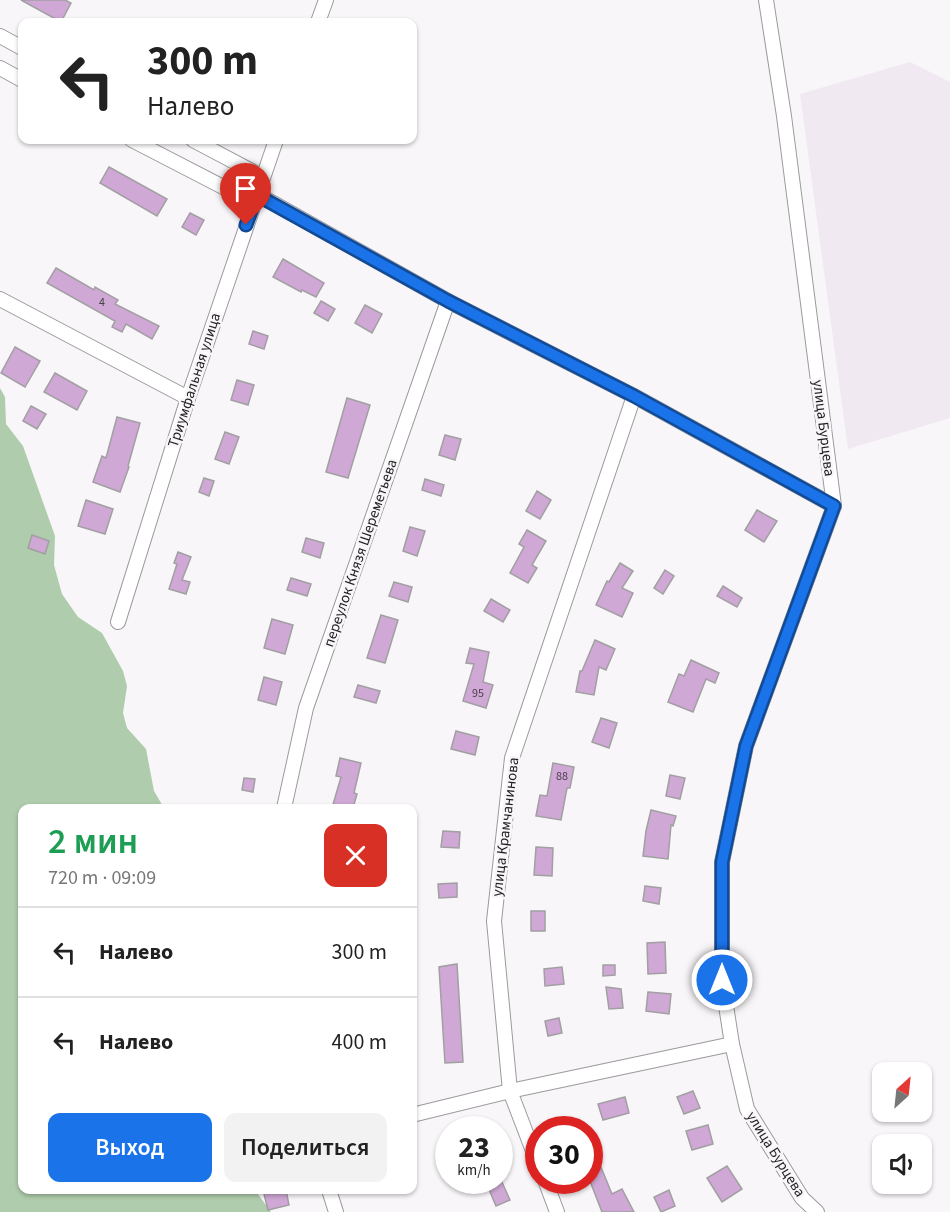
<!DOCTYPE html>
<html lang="ru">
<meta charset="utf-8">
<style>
:root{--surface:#fff;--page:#f2f2f2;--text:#222;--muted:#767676;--line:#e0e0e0;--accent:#1a73e8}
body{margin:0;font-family:"Source Sans 3",sans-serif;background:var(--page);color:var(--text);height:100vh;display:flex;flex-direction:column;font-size:22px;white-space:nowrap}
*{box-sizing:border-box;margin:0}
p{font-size:20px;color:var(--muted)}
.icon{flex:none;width:33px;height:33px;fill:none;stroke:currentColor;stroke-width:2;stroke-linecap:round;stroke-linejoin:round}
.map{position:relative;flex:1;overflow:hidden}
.side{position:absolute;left:18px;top:804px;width:399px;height:390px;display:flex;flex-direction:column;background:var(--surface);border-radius:12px;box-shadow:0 2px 4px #0004}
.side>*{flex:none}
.hud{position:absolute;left:18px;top:18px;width:399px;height:126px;border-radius:12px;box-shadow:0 2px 4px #0004;background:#fff;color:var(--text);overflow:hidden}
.needle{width:39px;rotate:27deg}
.tools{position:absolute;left:872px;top:1062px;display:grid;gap:12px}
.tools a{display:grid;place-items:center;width:60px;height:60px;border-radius:12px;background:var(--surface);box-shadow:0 2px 4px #0004;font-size:30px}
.speed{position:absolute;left:435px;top:1116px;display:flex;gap:12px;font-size:30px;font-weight:700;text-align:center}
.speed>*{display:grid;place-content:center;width:78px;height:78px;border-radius:50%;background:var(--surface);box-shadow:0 2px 4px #0004;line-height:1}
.speed small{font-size:15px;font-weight:400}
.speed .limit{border:9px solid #d22;background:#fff;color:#111}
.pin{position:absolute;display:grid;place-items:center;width:51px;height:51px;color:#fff;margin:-62px -26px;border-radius:50% 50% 50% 0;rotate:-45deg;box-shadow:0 0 6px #0007}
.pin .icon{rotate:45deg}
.me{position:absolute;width:66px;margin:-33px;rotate:0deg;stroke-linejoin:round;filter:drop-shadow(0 0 4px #0008)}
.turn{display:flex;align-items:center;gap:21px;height:126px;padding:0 30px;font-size:27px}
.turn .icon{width:78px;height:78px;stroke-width:2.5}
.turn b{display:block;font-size:42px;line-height:51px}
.round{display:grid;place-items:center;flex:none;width:63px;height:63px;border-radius:12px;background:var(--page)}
.summary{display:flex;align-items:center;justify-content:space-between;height:102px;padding:0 30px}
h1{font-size:36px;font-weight:600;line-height:45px;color:#1e9e55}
.primary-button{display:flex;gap:12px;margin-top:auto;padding:12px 30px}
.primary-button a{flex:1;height:69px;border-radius:12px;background:var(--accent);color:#fff;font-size:24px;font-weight:600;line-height:69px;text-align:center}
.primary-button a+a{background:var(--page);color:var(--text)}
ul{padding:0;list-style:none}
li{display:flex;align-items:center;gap:18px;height:90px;padding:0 30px;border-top:2px solid var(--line)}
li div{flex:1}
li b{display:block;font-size:22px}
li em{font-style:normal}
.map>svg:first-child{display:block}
.built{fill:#f0e9f2}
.green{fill:#afccac}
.building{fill:#cfa8d5;stroke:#a19fa2;stroke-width:1.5}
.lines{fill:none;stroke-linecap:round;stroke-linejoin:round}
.minor-casing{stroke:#9c9a9c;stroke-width:16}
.minor{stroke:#fff;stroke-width:14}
.route-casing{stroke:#114b97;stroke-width:15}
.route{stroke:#1a73e8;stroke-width:10}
.labels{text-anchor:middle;stroke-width:5;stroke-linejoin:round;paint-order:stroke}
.number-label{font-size:12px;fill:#4b404c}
.street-label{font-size:15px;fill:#1f1e1f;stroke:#f8f6f8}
</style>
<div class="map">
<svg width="950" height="1212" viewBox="0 0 950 1212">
<rect width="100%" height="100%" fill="#f8f6f8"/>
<polygon class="built" points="910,62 950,82 950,418 848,449 800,94"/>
<polygon class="green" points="0,388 5,397 6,424 23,446 55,536 54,565 62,594 78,617 102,633 123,671 127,686 123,713 127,728 146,749 154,791 164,808 22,808 22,1190 255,1190 271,1212 0,1212"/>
<g class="building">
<polygon points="21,0 65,0 71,3 61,22"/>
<polygon points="109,167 167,199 157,216 100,183"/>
<polygon points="190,213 204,220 196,235 182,227"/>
<polygon points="283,259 324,283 316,297 302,290 301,292 273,277"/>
<polygon points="56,268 94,290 95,287 118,300 115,304 159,326 152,339 126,324 122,332 112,327 115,321 47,283"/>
<polygon points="321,301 335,309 328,321 314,313"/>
<polygon points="365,305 382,314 372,333 355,323"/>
<polygon points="253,331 268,336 264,349 249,344"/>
<polygon points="15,347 40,361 25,387 1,373"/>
<polygon points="55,373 87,391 77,410 44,392"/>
<polygon points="237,380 254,385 248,405 231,400"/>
<polygon points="347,398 370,405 348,478 326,472"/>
<polygon points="31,406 46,414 37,429 23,421"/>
<polygon points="117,417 140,423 128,466 129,467 120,492 93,482 102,456 106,458"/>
<polygon points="225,432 239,437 229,464 215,459"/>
<polygon points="445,435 461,439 455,460 439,455"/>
<polygon points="204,478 214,481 209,496 199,492"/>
<polygon points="425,479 444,485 441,496 422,490"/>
<polygon points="537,491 551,500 540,519 526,511"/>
<polygon points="86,500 113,509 105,534 78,526"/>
<polygon points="757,510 777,521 764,542 745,530"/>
<polygon points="410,527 425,531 417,556 403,551"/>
<polygon points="527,530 546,541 532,565 537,568 528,583 510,573 524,547 519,544"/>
<polygon points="32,535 49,541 45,554 28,548"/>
<polygon points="306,538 324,543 320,558 302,552"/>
<polygon points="178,552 191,557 182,580 190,582 186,594 169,589 177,564 174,563"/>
<polygon points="620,563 633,571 622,588 633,593 622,617 596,605 607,581 609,582"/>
<polygon points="665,570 674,576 663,594 654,588"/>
<polygon points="291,578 311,584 307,596 287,590"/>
<polygon points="394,582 412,587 408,602 389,596"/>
<polygon points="723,586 742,598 737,607 717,596"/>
<polygon points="491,599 510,610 503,622 484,611"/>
<polygon points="381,615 398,620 385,663 367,658"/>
<polygon points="272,619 293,625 285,654 264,648"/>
<polygon points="595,640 615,649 606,670 599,667 594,695 576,692 580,671 582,671"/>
<polygon points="470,648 489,652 483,682 493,685 486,708 463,701 474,664 466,663"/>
<polygon points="691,660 719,673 715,683 706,679 693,712 668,702 679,674 684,676"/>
<polygon points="264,677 282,682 276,705 258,700"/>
<polygon points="358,685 380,691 376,703 354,697"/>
<polygon points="601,718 617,723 609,748 592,742"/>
<polygon points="456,731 479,737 475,755 451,749"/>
<polygon points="340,758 361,763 354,793 357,794 353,808 332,808 341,777 336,776"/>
<polygon points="553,763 574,767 570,788 567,788 561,820 536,816 540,795 547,796"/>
<polygon points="670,775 685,778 680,799 666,796"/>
<polygon points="244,778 255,779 253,792 242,790"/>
<polygon points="651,810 676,816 673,826 671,825 668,859 643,856 646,831"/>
<polygon points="443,831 460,832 459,848 441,847"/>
<polygon points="536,847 553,848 552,876 534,875"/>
<polygon points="457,883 457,897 439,898 438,884"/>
<polygon points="645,886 661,888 659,904 643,901"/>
<rect x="531" y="911" width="14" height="20"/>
<polygon points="665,942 666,973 648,974 647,943"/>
<polygon points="457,964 463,1062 445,1063 439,967"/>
<polygon points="603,965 615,965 615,975 603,976"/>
<polygon points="562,967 564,984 545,986 544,969"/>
<polygon points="606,987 621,989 623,1008 609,1009"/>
<polygon points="648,992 671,994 669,1014 646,1011"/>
<polygon points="559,1018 562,1033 548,1036 545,1021"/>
<polygon points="693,1091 700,1108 684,1114 677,1097"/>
<polygon points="625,1097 629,1113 603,1120 598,1104"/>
<polygon points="708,1125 713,1144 692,1150 686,1131"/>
<polygon points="598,1160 612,1194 622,1189 634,1212 602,1212 590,1181 590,1163"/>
<polygon points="727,1166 742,1189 722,1202 707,1178"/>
<polygon points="485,1180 501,1180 510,1200 496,1206"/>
<polygon points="263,1190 286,1190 289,1205 268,1210"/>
<polygon points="669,1190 675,1206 661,1212 654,1197"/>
</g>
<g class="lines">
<defs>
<g id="minor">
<polyline points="766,0 784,116 834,506 746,746 722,862 722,980 732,1044 747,1109 802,1198 817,1212"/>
<polyline points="318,22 326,0"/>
<polyline points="0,36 22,48"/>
<polyline points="0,68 22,80"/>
<polyline points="132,140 254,203"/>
<polyline points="193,140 263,177"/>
<polyline points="257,194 448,301 634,396 834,506"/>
<polyline points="0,299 188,398"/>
<polyline points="118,622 188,398 276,140"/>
<polyline points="284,808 306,708 448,301"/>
<polyline points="412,1115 510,1091 732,1044"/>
<polyline points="538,1164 510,1091 494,921 512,758 634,396"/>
<polyline points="545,1180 557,1212"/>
<polyline points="329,1190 336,1212"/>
</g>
</defs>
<use href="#minor" class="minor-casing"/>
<use href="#minor" class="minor"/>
</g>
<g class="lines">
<defs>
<polyline id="route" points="246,225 257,195 448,301 634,396 834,506 746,746 722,862 722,980"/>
</defs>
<use href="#route" class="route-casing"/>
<use href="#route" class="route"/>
</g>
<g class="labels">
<g class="number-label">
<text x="102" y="306">4</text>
<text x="478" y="697">95</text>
<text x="562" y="780">88</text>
</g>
<g class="street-label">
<text transform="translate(194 380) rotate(-72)" y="5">Триумфальная улица</text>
<text transform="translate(824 428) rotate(83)" y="5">улица Бурцева</text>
<text transform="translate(360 553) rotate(-71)" y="5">переулок Князя Шереметьева</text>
<text transform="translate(505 827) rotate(-83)" y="5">улица Крамчанинова</text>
<text transform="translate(776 1154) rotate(58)" y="5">улица Бурцева</text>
</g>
</g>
</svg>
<div class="tools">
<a><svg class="needle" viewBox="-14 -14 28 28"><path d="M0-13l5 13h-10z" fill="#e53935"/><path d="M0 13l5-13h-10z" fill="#767676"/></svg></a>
<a><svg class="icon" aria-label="sound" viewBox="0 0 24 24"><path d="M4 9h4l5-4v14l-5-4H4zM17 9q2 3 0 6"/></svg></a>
</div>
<div class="speed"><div>23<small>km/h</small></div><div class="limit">30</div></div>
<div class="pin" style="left:246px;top:225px;background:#d93025"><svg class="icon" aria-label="arrive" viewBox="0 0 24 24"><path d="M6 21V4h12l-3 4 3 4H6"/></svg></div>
<svg class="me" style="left:722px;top:980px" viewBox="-20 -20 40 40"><circle r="17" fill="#1a73e8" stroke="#fff" stroke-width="3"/><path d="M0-11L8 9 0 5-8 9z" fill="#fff"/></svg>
<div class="hud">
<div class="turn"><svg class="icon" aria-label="left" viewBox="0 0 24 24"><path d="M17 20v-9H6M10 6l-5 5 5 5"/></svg><div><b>300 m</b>Налево</div></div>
</div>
<section class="side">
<div class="summary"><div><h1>2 мин</h1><p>720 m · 09:09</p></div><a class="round" style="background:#d93025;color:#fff"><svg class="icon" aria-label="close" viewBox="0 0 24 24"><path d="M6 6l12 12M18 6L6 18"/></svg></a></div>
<ul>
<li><svg class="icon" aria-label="left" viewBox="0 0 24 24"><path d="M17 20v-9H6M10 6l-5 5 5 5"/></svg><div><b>Налево</b></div><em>300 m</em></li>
<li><svg class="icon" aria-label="left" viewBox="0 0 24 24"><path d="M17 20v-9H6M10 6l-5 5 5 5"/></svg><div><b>Налево</b></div><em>400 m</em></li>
</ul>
<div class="primary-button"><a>Выход</a><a>Поделиться</a></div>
</section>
</div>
